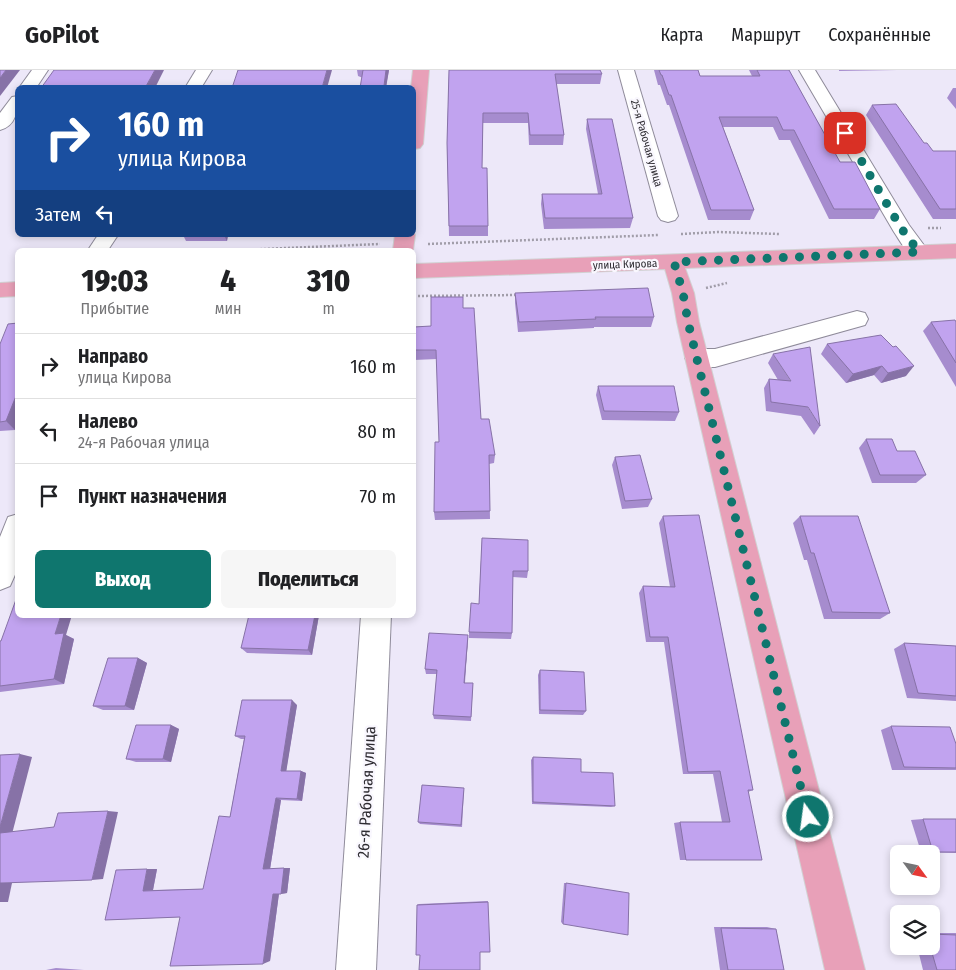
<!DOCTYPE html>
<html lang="ru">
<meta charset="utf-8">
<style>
:root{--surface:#fff;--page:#f6f6f6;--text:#202124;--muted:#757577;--line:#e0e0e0;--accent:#0f766e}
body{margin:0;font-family:"Fira Sans Condensed",sans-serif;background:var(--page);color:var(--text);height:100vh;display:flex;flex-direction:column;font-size:19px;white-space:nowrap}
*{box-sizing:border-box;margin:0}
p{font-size:16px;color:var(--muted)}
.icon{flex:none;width:28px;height:28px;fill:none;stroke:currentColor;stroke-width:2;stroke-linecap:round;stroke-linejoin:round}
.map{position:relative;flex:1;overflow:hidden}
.details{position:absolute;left:15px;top:178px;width:401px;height:370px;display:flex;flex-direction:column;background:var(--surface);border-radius:8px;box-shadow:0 2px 8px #0003}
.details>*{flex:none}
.top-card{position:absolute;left:15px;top:15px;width:401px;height:152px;border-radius:8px;box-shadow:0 2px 8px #0003;background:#1a4fa0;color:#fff;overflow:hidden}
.needle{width:32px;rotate:123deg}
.fabs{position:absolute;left:890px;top:775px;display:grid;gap:10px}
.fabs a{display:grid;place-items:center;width:50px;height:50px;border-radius:8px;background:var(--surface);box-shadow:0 2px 8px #0003;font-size:25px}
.pin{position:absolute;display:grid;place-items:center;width:42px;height:42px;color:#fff;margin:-21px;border-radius:10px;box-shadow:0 2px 8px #0006}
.me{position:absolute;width:55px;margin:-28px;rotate:346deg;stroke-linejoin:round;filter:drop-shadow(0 0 4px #0008)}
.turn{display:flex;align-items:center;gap:18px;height:105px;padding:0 20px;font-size:22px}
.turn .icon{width:65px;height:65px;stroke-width:2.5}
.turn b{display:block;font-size:35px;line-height:42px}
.then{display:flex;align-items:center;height:48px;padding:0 20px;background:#0003;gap:10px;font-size:19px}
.eta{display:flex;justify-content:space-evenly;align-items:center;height:85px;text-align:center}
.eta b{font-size:30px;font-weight:800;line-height:35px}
.action{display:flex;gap:10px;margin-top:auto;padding:10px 20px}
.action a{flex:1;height:58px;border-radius:8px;background:var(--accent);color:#fff;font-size:20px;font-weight:800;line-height:58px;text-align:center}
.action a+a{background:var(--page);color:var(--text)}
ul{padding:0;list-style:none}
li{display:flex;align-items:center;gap:15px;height:65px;padding:0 20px;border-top:1px solid var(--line)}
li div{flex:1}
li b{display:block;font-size:19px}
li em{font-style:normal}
header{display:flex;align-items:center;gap:30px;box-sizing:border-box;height:70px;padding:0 25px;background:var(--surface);border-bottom:1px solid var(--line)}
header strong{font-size:24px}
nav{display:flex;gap:28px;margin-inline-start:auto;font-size:18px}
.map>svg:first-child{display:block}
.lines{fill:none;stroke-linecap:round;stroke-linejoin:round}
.minor-casing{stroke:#8f8b9a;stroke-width:2}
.major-casing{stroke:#d1d1d2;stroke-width:2}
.path{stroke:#a19da9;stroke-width:2.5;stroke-dasharray:2 2;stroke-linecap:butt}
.minor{fill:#fff;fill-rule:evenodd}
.major{fill:#e8a0b8;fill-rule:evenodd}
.wall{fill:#a68cce}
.shaded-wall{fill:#8772a7}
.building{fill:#c1a3ef;stroke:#8772a7}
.route{stroke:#0f766e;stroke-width:9;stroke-dasharray:0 16.2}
.labels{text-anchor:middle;stroke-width:4.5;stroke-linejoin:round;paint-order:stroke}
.far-street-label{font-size:11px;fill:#2e2c32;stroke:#f9f7fe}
.near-street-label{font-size:16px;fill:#2e2c32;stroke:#f9f7fe}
</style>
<header>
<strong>GoPilot</strong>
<nav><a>Карта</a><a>Маршрут</a><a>Сохранённые</a></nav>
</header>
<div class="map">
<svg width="956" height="900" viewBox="0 0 956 900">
<rect width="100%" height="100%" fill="#ede8f9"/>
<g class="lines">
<defs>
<g id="minor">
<polygon points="32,0 48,0 36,18 19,18"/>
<polygon points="196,0 212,0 201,18 185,18"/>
<polygon points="618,0 634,0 678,146 675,150 668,152 661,150 658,146"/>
<path d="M799,0H815L909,155L929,182L926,187C909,191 903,175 894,162Z"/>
<path d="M18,26C18,40 16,56 0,60V43L12,27Z"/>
<polygon points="98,165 118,165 108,180 88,180"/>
<polygon points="857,241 865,243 868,249 865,255 715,297 697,297 689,294 685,288 689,282 697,279 715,279"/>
<polygon points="18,444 18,498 10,516 0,520 0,467 8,447"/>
<polygon points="361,545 391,545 376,900 336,900"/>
</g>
<g id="major">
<polygon points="413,0 429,0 423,74 420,78 414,79 414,18 411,18"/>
<polygon points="414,163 415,165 413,180 393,180 395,165 414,165"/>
<polygon points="956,174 956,188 685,198 694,223 699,252 865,900 825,900 677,252 672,223 665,199 414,208 414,194"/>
<polygon points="18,212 18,226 0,227 0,213"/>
</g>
</defs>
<use href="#minor" class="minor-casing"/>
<use href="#major" class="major-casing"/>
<g class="path">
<polyline points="928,158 941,158"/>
<polyline points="681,164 718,162 779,164"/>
<polyline points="428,174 659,165"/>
<polyline points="240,180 380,174"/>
<polyline points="706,218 727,213"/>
<polyline points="414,226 518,225"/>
</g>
<use href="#minor" class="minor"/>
<use href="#major" class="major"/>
</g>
<g class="wall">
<polygon points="357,0 389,0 386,16 388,18 358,6"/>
<polygon points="449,0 602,4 600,14 556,14 564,65 563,75 529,75 528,53 483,53 482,98 488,156 488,166 449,166 447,73"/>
<polygon points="654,0 698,0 700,6 752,6 749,0 789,0 840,92 880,139 874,149 829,149 790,70 779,70 773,57 723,57 754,140 750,150 708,150 669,35 667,35 660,15 658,15"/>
<polygon points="839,0 897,0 839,1"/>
<polygon points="953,18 956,18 956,39 947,28"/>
<polygon points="872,35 924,73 933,81 956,81 956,149 933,149 866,45"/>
<polygon points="587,49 633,148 630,158 544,159 541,134 542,124 598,124 586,59"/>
<polygon points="183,165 228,165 227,171 186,171"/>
<polygon points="515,223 654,247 651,257 594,257 594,258 518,262 515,233"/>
<polygon points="463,238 481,349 495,385 494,393 489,394 490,449 435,450 434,442 439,372 437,289 414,290 414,257 431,256"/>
<polygon points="931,252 956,252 956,317 923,261"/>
<polygon points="18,253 18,354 15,360 0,361 0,274"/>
<polygon points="827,274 906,306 881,313 874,305 846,313 821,284"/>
<polygon points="773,284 820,356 814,365 801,346 766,341 764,318 769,309 778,310 768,293"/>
<polygon points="598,316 679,342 675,351 602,350 596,325"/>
<polygon points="866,369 897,381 926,405 916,413 872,413 859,378"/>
<polygon points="615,387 652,429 648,437 622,439 612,395"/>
<polygon points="663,446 753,720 748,722 754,790 680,790 674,753 680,752 722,752 713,704 683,704 664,572 646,572 639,523 643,516 670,517 659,453"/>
<polygon points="800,446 890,543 880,549 824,549 807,490 804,490 793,453"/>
<polygon points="482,468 528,501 527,508 513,507 512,563 511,569 469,568 469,562 479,534"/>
<polygon points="128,545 193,545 193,547 132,548"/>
<polygon points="319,545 312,585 247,583 241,578"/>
<polygon points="66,565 74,569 64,614 0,622 0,571"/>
<polygon points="468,565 465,613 473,613 471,651 434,649 433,645 437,604 426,604 425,599"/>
<polygon points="904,573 956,576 956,631 907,628 894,579"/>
<polygon points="138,588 147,593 134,640 103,640 93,636"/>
<polygon points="540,600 586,641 583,645 539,644 538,605"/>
<polygon points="297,635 286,701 301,701 306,703 302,731 281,730 270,799 290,798 287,823 279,824 270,891 180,847 105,850 157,799 153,820 204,819 230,747 244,669 241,669 235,666"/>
<polygon points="171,655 179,659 171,692 136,692 126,689"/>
<polygon points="891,656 956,674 956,700 892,700 881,660"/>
<polygon points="533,687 581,702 615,736 611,737 532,734 531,690"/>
<polygon points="464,720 462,757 420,754 418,752"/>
<polygon points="923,749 956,749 956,783 921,782 911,750"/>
<polygon points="564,813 566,813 563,854 561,852"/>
<polygon points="488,831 480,882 420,885 417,835 419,834"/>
<polygon points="714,857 767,857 776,859 784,900 720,900"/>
<polygon points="931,863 956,863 956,900 923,900 917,876 931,876"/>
<polygon points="56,898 84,900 46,900"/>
</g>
<g class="shaded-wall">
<polygon points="6,0 20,0 0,26 0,8"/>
<polygon points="155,0 164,0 155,18 145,18"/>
<polygon points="327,0 332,0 327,18 322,18"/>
<polygon points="386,0 389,0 386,18 384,18"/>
<polygon points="224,165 228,165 227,171"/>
<polygon points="882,296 874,305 846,313 853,304"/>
<polygon points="914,296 906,306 881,313 888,303"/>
<polygon points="18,321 18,354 15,360 6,351"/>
<polygon points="61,545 72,545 66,565 74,569 64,614 54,609 55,564"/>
<polygon points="315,545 319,545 312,585 308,580"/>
<polygon points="468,565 468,571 464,617 464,613"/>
<polygon points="138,588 147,593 134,640 125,636"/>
<polygon points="292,630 297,635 286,703 281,701"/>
<polygon points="171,655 179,659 171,692 163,689"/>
<polygon points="20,684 32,687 12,764 0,763 0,757"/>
<polygon points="301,701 306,703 302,731 297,729"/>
<polygon points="276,728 281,730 270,799 263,799"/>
<polygon points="108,741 118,742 103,809 92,810"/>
<polygon points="284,798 290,798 287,823 281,824"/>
<polygon points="147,799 157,799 153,820 143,821"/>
<polygon points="0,813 12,813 8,832 0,832"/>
<polygon points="279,823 270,891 263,894 273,824"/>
</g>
<g class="building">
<polygon points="0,0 6,0 0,8"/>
<polygon points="54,0 155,0 145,18 41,18"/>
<polygon points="238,0 327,0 322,18 232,18"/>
<polygon points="363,0 386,0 384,16 388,16 388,18 360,18"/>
<polygon points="449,0 600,0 602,4 555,4 564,65 530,65 528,43 483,43 482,98 487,98 488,156 449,156 447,73"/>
<polygon points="659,0 698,0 700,6 760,6 757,0 789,0 840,92 855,92 880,139 834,139 794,60 783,60 777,47 719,47 754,140 711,140 671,25 669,25 662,5 661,5"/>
<polygon points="896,34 924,73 927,73 933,81 956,81 956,139 940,139 872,35"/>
<polygon points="587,49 612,49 633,148 545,148 542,124 602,124"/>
<polygon points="648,218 654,247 595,247 596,249 519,252 515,223"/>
<polygon points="431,227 463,227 463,238 474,238 481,349 489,349 495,385 489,385 490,441 434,442 435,372 439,372 436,280 414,280 414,257 431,256"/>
<polygon points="955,250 956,252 956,293 931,252"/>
<polygon points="18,253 18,321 6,351 0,352 0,274 8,254"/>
<polygon points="881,265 893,277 896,276 914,296 888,303 882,296 853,304 827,274"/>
<polygon points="810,277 820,356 808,337 771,332 769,309 791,311 773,284"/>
<polygon points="598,316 674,316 679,342 604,341"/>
<polygon points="866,369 892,369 897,381 915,381 926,405 880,405"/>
<polygon points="640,385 652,429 625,431 615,387"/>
<polygon points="699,445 753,720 748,720 762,790 686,790 680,752 730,752 720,701 688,702 668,567 650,567 643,516 675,517 663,446"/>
<polygon points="800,446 858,446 890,543 832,542 814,483 811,483"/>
<polygon points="482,468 528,470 528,501 513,501 512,563 469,562 471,533 479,534"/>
<polygon points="18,524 18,545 61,545 55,564 64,563 54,609 0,616 0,571 1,571"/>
<polygon points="249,545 315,545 308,580 241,578"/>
<polygon points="429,563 468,565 464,613 473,613 471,647 433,645 437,600 425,599"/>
<polygon points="904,573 956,576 956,626 918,623"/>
<polygon points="108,588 138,588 125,636 93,636"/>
<polygon points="540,600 584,602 586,641 540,640"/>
<polygon points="242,630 292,630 281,701 301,701 297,729 276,728 263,799 284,798 281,824 273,824 263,894 170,896 180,847 105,850 116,800 147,799 143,821 203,819 219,746 230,747 245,666 235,666"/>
<polygon points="136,655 171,655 163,689 126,689"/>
<polygon points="891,656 950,657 956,674 956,698 904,697"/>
<polygon points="20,684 0,757 0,685"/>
<polygon points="533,687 581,689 581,702 613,703 615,736 533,732"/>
<polygon points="422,715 464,718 461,755 418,752"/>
<polygon points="108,741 92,810 0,813 0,763 54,757 58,743"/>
<polygon points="923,749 956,749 956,782 933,782"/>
<polygon points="566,813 629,823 628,865 563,854"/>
<polygon points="488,832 490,882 480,882 480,900 419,900 420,885 416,885 417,835"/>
<polygon points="721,858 776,859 784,900 728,900"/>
<polygon points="931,864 956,865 956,900 937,900 930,876 931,876"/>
</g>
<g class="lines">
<polyline class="route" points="808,747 688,252 683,223 674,192 919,182 901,158 845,63"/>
</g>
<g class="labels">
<g class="far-street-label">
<text transform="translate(647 73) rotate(74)" y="4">25-я Рабочая улица</text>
<text transform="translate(625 194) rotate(-2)" y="4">улица Кирова</text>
</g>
<g class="near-street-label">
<text transform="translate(366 722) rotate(-87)" y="6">26-я Рабочая улица</text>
</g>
</g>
</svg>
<div class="fabs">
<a><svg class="needle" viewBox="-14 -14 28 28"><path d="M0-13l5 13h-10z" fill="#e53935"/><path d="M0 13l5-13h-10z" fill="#757577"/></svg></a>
<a><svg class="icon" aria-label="layers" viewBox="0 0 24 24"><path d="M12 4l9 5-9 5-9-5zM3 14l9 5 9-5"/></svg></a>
</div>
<div class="pin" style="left:845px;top:63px;background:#d93025"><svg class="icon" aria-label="arrive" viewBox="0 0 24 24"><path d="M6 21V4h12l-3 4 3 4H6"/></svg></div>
<svg class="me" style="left:808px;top:747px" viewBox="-20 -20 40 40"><circle r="17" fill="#0f766e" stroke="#fff" stroke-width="3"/><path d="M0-11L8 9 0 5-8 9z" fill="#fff"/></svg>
<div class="top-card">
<div class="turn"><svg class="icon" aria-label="right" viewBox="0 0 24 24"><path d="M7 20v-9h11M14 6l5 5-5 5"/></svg><div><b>160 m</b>улица Кирова</div></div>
<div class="then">Затем<svg class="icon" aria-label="left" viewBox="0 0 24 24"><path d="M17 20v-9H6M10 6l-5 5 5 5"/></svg></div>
</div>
<section class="details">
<div class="eta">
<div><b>19:03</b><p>Прибытие</p></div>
<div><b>4</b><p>мин</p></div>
<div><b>310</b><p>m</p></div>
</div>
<ul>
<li><svg class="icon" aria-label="right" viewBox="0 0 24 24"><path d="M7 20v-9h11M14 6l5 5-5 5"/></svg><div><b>Направо</b><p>улица Кирова</p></div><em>160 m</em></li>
<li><svg class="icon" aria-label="left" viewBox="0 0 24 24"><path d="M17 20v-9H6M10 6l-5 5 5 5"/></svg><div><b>Налево</b><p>24-я Рабочая улица</p></div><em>80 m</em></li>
<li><svg class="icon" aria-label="arrive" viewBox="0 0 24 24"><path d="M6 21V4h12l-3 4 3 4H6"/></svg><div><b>Пункт назначения</b></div><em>70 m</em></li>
</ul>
<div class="action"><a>Выход</a><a>Поделиться</a></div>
</section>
</div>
